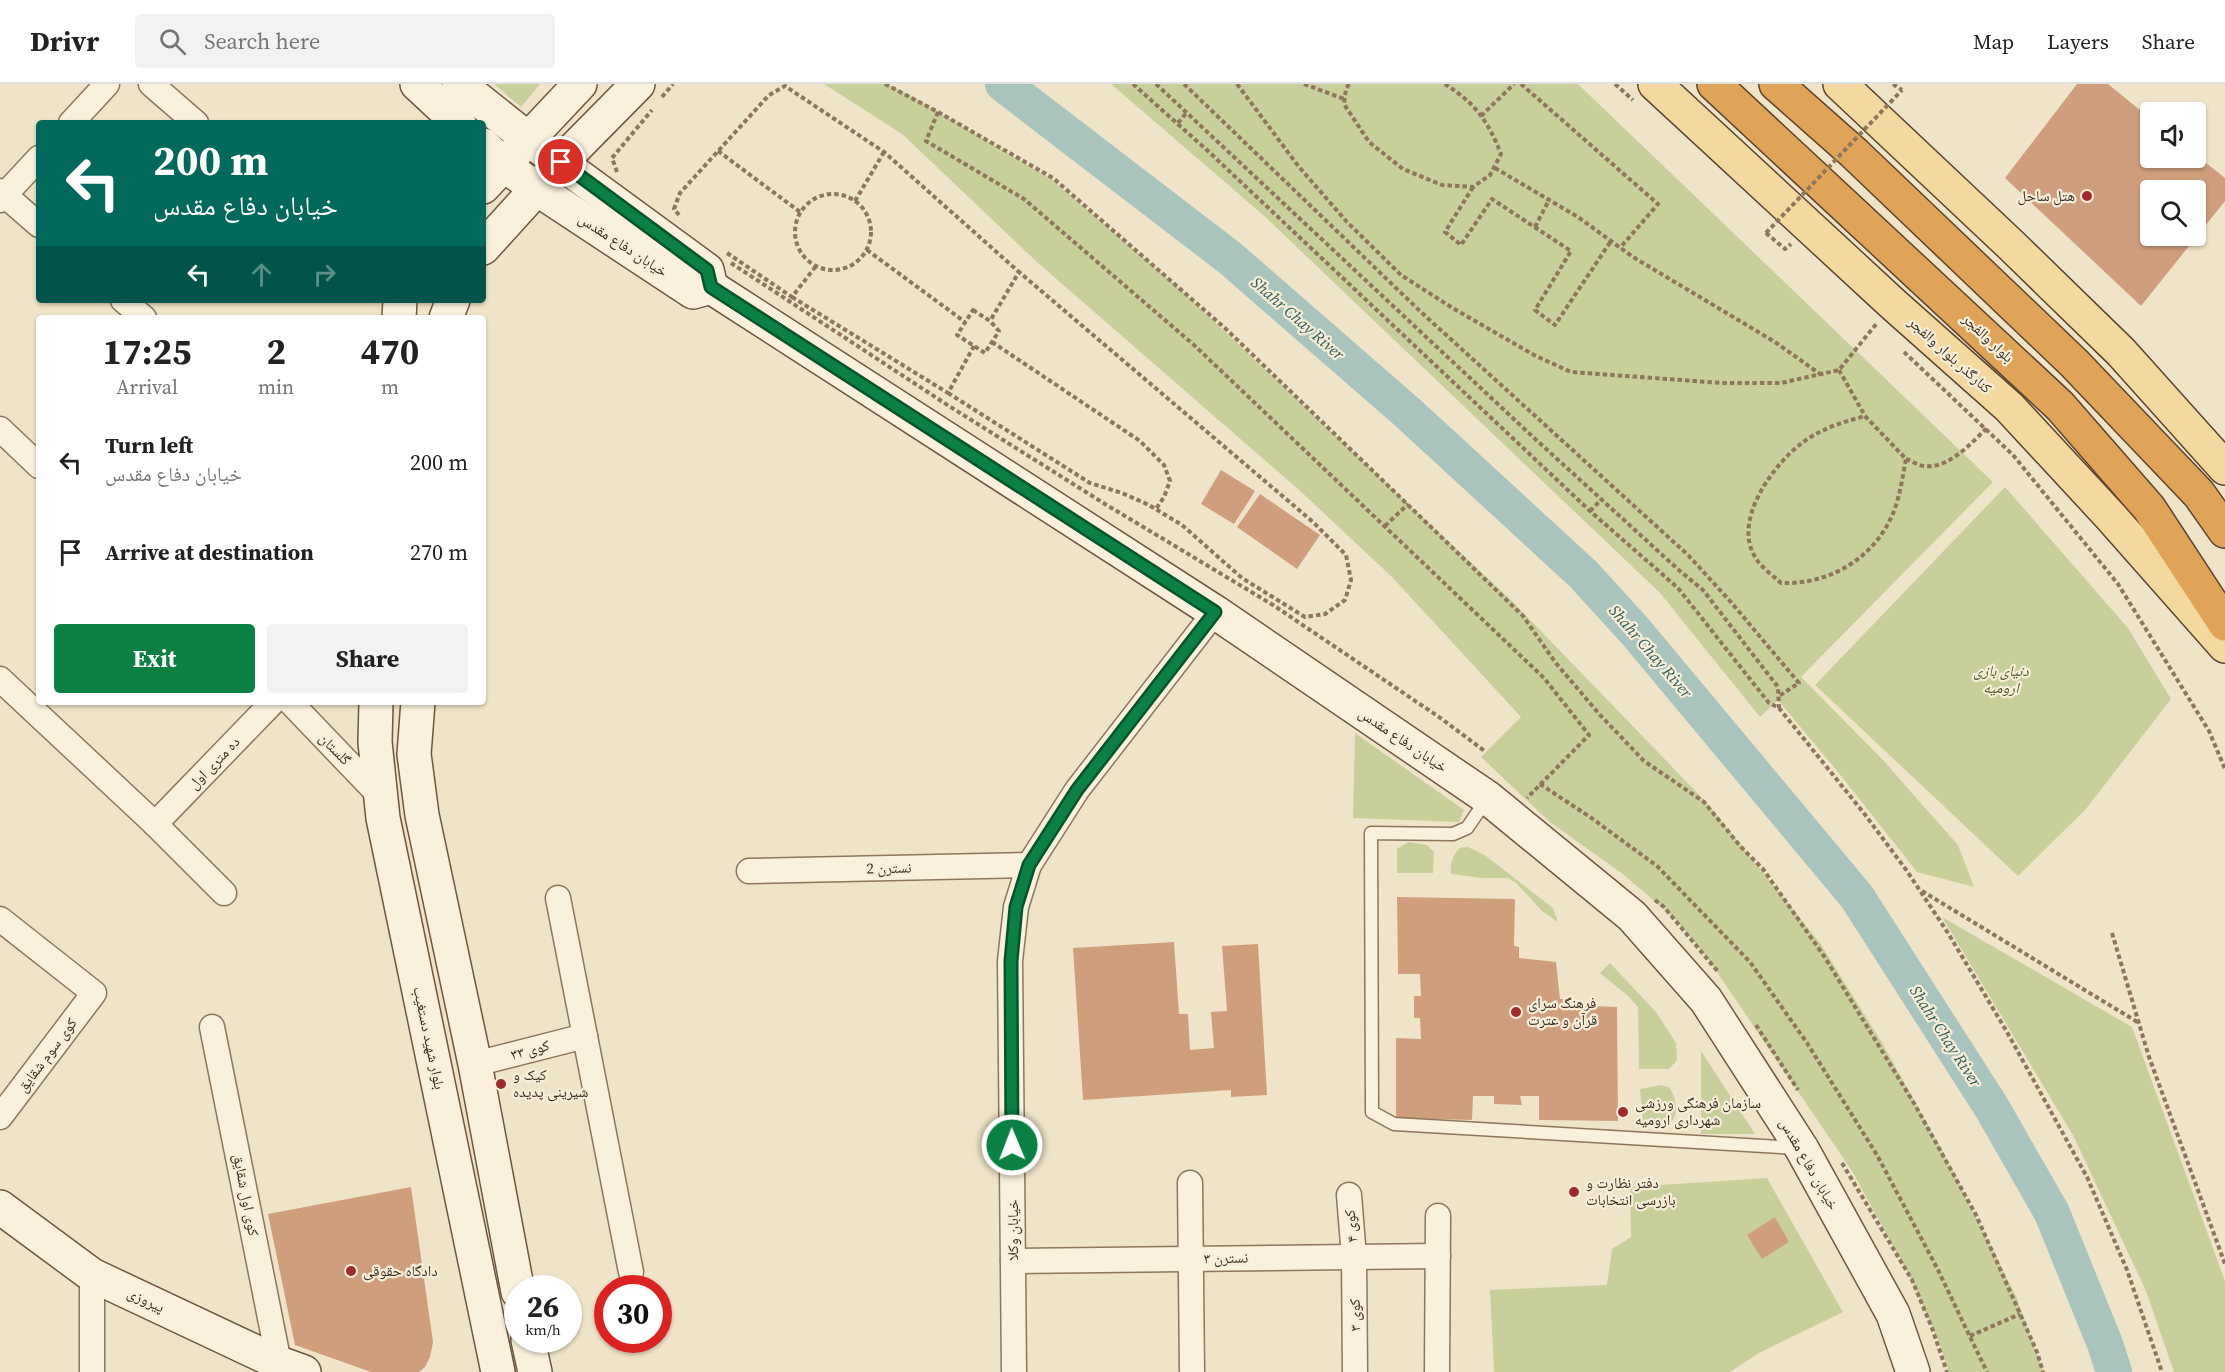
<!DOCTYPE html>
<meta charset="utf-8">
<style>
:root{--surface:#fff;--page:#f2f2f2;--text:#222;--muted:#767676;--line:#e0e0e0;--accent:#0b8043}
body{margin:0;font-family:"Source Serif 4","Noto Naskh Arabic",serif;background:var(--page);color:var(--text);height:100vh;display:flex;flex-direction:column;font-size:22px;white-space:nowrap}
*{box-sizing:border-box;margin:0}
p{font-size:20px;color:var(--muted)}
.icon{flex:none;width:33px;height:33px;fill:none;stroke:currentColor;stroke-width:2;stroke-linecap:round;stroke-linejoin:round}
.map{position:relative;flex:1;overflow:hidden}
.details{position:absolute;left:36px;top:231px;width:450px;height:390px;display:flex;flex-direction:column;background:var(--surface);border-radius:6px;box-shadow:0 2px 4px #0004}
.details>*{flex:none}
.hud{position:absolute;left:36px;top:36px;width:450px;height:183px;border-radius:6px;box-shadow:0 2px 4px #0004;background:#00695c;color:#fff;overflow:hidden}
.buttons{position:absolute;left:2140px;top:18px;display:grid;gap:12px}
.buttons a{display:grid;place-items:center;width:66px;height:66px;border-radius:6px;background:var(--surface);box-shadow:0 2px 4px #0004;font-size:30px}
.speed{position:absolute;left:504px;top:1191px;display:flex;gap:12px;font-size:30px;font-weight:700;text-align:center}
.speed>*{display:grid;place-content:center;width:78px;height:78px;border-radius:50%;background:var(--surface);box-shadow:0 2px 4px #0004;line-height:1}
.speed small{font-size:15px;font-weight:400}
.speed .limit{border:9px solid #d22;background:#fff;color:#111}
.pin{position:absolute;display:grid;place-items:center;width:51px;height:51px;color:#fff;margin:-26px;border:3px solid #fff;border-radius:50%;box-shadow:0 2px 6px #0007}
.me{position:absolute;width:66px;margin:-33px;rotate:359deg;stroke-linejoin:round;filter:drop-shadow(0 0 4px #0008)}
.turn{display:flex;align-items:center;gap:21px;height:126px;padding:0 18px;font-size:27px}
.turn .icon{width:78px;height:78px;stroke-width:2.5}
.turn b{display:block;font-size:42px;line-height:51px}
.lanes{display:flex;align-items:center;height:57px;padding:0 18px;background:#0003;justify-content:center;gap:30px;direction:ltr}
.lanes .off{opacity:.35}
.eta{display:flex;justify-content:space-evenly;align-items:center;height:102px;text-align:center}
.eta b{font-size:36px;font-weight:700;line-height:42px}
.action{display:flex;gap:12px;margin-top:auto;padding:12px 18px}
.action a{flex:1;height:69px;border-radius:6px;background:var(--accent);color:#fff;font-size:24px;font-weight:700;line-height:69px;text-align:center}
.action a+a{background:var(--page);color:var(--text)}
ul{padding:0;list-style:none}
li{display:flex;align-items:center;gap:18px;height:90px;padding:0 18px}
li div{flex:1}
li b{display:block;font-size:22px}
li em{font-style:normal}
header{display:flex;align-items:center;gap:36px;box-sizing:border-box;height:84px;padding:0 30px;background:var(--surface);border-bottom:2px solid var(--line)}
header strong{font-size:28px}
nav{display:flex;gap:33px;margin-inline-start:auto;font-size:21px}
.search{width:420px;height:54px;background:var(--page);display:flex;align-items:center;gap:15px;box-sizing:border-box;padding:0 21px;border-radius:6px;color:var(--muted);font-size:22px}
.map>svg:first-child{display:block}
.green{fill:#c9cf9b}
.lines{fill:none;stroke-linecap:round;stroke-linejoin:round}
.river{stroke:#a9c4bc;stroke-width:36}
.building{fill:#cf9f7d;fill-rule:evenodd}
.lane-casing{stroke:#8d765c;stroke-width:15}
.street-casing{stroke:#8d765c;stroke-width:27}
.secondary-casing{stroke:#6f573f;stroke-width:36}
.primary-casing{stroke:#5b4430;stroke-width:36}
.highway-casing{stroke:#5b4430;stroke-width:36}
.path{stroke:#8d765c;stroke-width:4;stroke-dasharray:4.5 3;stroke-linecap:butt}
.lane{stroke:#faf1dc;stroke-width:12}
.street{stroke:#faf1dc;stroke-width:24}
.secondary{stroke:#faf1dc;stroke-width:33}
.primary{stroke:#f3d9a0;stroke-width:33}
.highway{stroke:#e0a458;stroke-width:33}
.path-bridge{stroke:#8d765c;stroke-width:4;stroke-dasharray:4.5 3;stroke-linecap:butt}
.route-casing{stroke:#07532c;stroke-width:15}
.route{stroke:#0b8043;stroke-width:10}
.poi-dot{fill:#9e2a2b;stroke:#f7eed8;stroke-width:2}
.labels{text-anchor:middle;stroke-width:4.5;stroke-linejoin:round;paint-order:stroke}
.poi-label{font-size:15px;fill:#3d2e20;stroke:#f7eed8;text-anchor:start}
.street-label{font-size:15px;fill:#3d2e20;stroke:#f7eed8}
.park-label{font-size:15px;font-style:italic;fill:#4d5a26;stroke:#f7eed8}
.water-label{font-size:16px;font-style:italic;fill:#2f5d5a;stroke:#f7eed8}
</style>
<header>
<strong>Drivr</strong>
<div class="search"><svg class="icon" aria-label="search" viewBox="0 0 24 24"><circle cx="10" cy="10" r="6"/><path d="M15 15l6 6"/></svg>Search here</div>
<nav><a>Map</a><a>Layers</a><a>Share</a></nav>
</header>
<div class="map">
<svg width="2225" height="1288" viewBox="0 0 2225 1288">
<rect width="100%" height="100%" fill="#f0e4c8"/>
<g class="green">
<polygon points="494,0 540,0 521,23"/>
<polygon points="824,0 887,0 915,14 1051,95 1172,198 1513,518 1707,719 1820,859 1881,957 1944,1070 2016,1212 2044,1288 1949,1288 1941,1263 1911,1195 1852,1087 1706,872 1674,834 1624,791 1550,738 1481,673 1521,633 1392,493 1298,405 1038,179 902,50"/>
<polygon points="1111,0 1578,0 1993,398 1801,593 1882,675 1958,761 1974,803 1917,788 1842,693 1778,616 1760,633 1660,509 1262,130"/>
<polygon points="2005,403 2128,544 2171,615 2086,725 2018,792 1815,601"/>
<polygon points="1355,649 1464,726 1459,738 1353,734"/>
<polygon points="1408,758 1427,761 1434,768 1433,789 1397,789 1397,765"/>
<path d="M1468,763L1486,772L1553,824L1558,838L1542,827L1516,799L1508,794H1482L1451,790C1450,779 1452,772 1460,764Z"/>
<polygon points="1942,833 2132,943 2225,1197 2225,1288 2174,1288 2146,1207 2074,1053"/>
<polygon points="1610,879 1656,928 1676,959 1677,976 1669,985 1639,985 1638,923 1628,912 1600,889"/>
<polygon points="1701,967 1755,1050 1701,1050"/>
<path d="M1660,1001L1669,1003C1677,1014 1682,1039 1662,1042C1656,1043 1649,1041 1643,1041L1640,1005Z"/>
<polygon points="1767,1094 1843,1228 1759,1269 1730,1288 1494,1288 1490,1206 1607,1201 1612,1165 1631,1153 1630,1103"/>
</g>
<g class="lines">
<polyline class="river" points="1003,0 1230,174 1354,282 1408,329 1583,490 1635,547 1857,813 1992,1024 2052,1129 2105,1260 2114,1288"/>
</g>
<g class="building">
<path d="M2077,0H2108L2151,35V74H2196V71L2225,94V117L2141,222L2005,94ZM2151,106H2196V152H2151Z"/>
<polygon points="1221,386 1255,407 1234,440 1201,420"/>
<polygon points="1260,410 1320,451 1297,485 1237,443"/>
<polygon points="1397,813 1515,815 1514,862 1519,863 1519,874 1556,878 1560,915 1571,915 1571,921 1617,923 1618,1037 1539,1036 1539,1012 1520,1012 1522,1021 1494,1020 1494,1012 1473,1012 1472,1036 1396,1034 1396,954 1421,955 1420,934 1414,934 1414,912 1421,912 1420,890 1398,890"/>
<polygon points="1174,858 1179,930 1188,930 1190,966 1214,964 1211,928 1227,927 1222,862 1258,860 1267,1011 1231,1013 1231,1006 1083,1016 1073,864"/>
<polygon points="411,1103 433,1258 430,1273 425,1283 419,1288 371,1288 295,1261 268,1130"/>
<polygon points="1775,1133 1789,1158 1762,1175 1747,1151"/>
</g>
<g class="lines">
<defs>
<polyline id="lane" points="1487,715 1467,744 1453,750 1371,749 1372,1028 1394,1040 1797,1064"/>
<g id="street">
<polyline points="151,0 196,39"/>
<polyline points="71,39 107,0"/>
<polyline points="0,107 39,141"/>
<polyline points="0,116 39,74"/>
<polyline points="123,216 144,234"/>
<polyline points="0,345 39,382"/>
<polyline points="0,595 155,740 224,809"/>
<polyline points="290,618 381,713"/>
<polyline points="155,740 273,618"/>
<polyline points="749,787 1029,781"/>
<polyline points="558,814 631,1188"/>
<polyline points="0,835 94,909 0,1033"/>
<polyline points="212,943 279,1279"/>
<polyline points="475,980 585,952"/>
<polyline points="1190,1099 1192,1288"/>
<polyline points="1349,1111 1354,1173 1355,1288"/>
<polyline points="1013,1177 1438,1172"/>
<polyline points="92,1288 92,1191"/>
<polyline points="1014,1288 1010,877 1016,823 1029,781 1077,706 1215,528"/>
<polyline points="1437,1288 1438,1132"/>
</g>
<g id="secondary">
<polyline points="417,0 459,39"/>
<polyline points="459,0 528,55 707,186 711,203 1215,528 1488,714 1632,832 1706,916 1802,1065 1893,1230 1913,1288"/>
<polyline points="483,61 504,81 537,105 693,208 711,203"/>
<polyline points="483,103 580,0"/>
<polyline points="483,164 561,78 638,0"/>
<polyline points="399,234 400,216"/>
<polyline points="446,234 453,216"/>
<polyline points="376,618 375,658 383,734 498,1288"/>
<polyline points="418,618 414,670 422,731 475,980 518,1208"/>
<polyline points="0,1123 92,1191 279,1279 304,1288"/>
<polyline points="528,1256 535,1288"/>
</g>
<g id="primary">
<polyline points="1655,0 1893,220 2009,323 2111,433 2225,562"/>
<polyline points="1840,0 2010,160 2121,268 2225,384"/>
</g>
<g id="highway">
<polyline points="1714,0 2060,322 2149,424 2225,540"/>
<polyline points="1776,0 1854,69 2074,279 2199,410 2225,447"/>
</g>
</defs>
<use href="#lane" class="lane-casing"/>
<use href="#street" class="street-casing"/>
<use href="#secondary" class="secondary-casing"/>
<use href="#primary" class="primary-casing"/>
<use href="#highway" class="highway-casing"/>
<g class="path">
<polyline points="885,0 938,28 1053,94 1226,245 1523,532 1555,578 1600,631 1644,677 1704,718 1741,763 1763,785 1824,872 1915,1021 1976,1131 2037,1268 2043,1288"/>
<polyline points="1133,0 1208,67 1590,427 1678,504 1769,619 1779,624 1863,728 1907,787 1948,849 2007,948 2087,1093 2127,1186 2162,1288"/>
<polyline points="1156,0 1533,353 1681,488 1703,506 1778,603 1779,624"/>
<polyline points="1184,0 1422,229 1688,471 1730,517 1799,599 1779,612"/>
<polyline points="1237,0 1299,83 1347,138 1401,191 1451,223 1534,271 1571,288 1722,299 1781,299 1839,286 1877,239"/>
<polyline points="1304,0 1344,15"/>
<path d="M1349,0L1346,5L1344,20L1369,58L1403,85L1442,101L1473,103L1490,91L1501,70C1488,37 1476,20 1445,0"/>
<polyline points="1521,0 1658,120 1620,164"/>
<polyline points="1615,0 1633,16"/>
<polyline points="1893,0 1902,6"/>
<polyline points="662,13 673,0"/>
<polyline points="938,28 926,57 1024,115 1194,261 1544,594 1589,651 1527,714"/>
<polyline points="1481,32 1514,0"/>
<polyline points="1178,39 1187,28"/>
<polyline points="718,67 800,128"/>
<polyline points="1495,84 1578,133 1633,173 1775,258 1820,290"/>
<polyline points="617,88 612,74 652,26"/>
<polyline points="1473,103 1445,148 1461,161 1492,115 1571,167 1535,226 1555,241 1611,157"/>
<circle cx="833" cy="148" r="38"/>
<polyline points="855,117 884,68"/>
<polyline points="679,131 674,125 680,109 769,11 785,2 884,68 1019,188 990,237"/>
<polyline points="1535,143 1549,116"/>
<polyline points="1766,149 1785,165 1791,160"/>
<polyline points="867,166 965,238"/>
<polyline points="727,169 792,213 816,182"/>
<polyline points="731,179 949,322 1105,420 1273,521 1439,633 1486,668"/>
<polyline points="792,213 948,309 974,262"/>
<polygon points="973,226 990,237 999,247 985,269 957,251"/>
<polyline points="992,258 1140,357 1164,381 1170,397 1164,413 1156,425"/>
<polyline points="1904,268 2013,371 2118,500 2209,647 2225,685"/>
<polyline points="1839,286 1865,332"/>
<polyline points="948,309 1090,399 1122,409 1149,421 1182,441 1242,494 1305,533 1325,530 1345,516 1351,496 1346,471 1313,438 1019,188"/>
<path d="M1865,332L1906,375C1903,390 1901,406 1896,421C1880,471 1832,501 1781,499C1771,490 1758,481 1753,469C1735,433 1774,380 1802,359C1820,345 1843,338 1865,332Z"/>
<path d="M1906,375C1912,377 1919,382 1924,382C1949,385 1971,359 1987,344"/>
<polyline points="1590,427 1601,416"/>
<polyline points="1385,442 1408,420"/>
<polyline points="1540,700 1590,733 1657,782 1750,878 1807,959 1877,1071 1937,1184 1987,1288"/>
<polyline points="1922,807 2139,939"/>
<polyline points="1655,816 1664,823 1719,889"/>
<polyline points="2112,849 2149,973 2225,1180"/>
<polyline points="1756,941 1798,1006"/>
<polyline points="1842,1079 1912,1196 1932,1244 1947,1288"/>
<polyline points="1970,1252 2020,1230"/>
</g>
<use href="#lane" class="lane"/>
<use href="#street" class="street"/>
<use href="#secondary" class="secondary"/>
<use href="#primary" class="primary"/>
<use href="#highway" class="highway"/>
<polyline class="path-bridge" points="1766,149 1902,6"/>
</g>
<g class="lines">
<defs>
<polyline id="route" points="561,78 707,186 711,203 1215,528 1077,706 1029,781 1016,823 1011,877 1012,1061"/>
</defs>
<use href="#route" class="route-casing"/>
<use href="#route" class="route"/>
</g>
<g class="poi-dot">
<circle cx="2087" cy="112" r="6"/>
<circle cx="1516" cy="928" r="6"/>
<circle cx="501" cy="1000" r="6"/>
<circle cx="1623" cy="1028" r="6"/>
<circle cx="1574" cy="1108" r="6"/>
<circle cx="351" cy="1187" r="6"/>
</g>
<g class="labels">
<g class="poi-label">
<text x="2075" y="117" text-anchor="end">هتل ساحل</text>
<text x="1528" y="924">فرهنگ سرای<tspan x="1528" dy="17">قرآن و عترت</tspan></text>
<text x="513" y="996">کیک و<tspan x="513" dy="17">شیرینی پدیده</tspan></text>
<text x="1635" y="1024">سازمان فرهنگی ورزشی<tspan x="1635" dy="17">شهرداری ارومیه</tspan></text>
<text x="1586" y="1104">دفتر نظارت و<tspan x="1586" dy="17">بازرسی انتخابات</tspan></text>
<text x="363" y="1192">دادگاه حقوقی</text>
</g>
<g class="street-label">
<text transform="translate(623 161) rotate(33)" y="5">خیابان دفاع مقدس</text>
<text transform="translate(1988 254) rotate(43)" y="5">بلوار والفجر</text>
<text transform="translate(1950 271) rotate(42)" y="5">کنارگذر بلوار والفجر</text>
<text transform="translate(1403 656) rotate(34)" y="5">خیابان دفاع مقدس</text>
<text transform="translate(335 665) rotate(46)" y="5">گلستان</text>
<text transform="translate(214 679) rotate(-46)" y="5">ده متری اول</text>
<text transform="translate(889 784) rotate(-1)" y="5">نسترن 2</text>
<text transform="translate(429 954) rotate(78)" y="5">بلوار شهید دستغیب</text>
<text transform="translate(530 966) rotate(-15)" y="5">کوی ۳۳</text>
<text transform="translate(47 971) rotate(-53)" y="5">کوی سوم شقایق</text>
<text transform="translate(1809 1080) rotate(60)" y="5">خیابان دفاع مقدس</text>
<text transform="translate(246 1111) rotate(79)" y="5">کوی اول شقایق</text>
<text transform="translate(1351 1142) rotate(-95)" y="5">کوی ۴</text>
<text transform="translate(1013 1146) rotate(-90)" y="5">خیابان وکلا</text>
<text transform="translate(1226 1174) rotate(-1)" y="5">نسترن ۳</text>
<text transform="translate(146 1216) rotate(25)" y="5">پیروزی</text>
<text transform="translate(1355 1231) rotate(-91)" y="5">کوی ۳</text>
</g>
<g class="park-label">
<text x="2001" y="592">دنیای بازی<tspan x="2001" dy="17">ارومیه</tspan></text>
</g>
<g class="water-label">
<text transform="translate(1298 234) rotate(41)" y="6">Shahr Chay River</text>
<text transform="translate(1651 567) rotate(49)" y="6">Shahr Chay River</text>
<text transform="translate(1946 952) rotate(57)" y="6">Shahr Chay River</text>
</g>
</g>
</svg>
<div class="buttons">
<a><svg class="icon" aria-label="sound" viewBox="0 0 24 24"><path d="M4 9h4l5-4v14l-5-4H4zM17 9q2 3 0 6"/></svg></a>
<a><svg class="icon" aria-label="search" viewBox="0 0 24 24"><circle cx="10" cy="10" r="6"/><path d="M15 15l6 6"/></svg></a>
</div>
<div class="speed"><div>26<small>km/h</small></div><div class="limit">30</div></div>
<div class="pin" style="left:561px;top:78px;background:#d93025"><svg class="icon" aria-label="arrive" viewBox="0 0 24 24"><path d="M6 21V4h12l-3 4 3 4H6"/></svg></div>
<svg class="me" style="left:1012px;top:1061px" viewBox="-20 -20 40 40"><circle r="17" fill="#0b8043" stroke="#fff" stroke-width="3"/><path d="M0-11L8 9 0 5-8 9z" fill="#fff"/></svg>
<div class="hud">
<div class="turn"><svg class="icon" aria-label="left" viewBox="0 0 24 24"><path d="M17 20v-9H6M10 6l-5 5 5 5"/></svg><div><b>200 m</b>خیابان دفاع مقدس</div></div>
<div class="lanes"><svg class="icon" aria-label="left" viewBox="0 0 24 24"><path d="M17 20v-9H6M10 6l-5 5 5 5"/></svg><svg class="icon off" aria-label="ahead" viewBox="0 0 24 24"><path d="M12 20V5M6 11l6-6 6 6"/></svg><svg class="icon off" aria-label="right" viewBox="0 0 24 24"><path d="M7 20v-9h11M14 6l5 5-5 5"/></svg></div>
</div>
<section class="details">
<div class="eta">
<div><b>17:25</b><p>Arrival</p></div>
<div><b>2</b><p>min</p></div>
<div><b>470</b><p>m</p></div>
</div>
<ul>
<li><svg class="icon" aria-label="left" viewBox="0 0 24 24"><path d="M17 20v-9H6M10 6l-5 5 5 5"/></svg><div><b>Turn left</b><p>خیابان دفاع مقدس</p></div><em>200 m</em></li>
<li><svg class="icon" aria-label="arrive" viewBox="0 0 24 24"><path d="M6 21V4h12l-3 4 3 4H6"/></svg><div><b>Arrive at destination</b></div><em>270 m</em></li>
</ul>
<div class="action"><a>Exit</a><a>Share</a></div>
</section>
</div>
